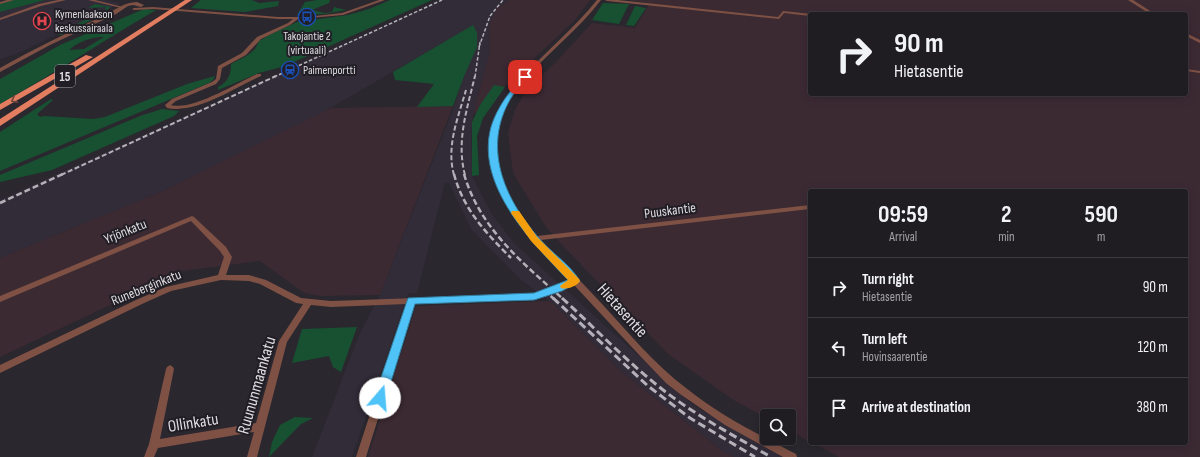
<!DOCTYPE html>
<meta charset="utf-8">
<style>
:root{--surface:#201d22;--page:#28262a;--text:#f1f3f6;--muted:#a2a2a5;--line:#3d3b40}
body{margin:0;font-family:"Sofia Sans Condensed",sans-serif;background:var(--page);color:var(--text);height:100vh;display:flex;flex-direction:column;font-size:15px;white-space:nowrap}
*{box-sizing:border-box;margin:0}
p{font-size:13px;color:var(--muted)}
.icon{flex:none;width:22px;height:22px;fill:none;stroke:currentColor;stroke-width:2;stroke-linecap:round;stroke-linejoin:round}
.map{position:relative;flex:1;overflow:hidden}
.details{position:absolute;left:808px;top:189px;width:380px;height:256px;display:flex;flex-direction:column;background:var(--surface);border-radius:4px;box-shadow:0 2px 10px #0003,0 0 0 1px var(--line)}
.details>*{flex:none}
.banner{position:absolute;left:808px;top:12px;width:380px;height:84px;border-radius:4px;box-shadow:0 2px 10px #0003,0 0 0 1px var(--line);background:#201d22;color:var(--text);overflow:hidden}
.fabs{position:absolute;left:760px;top:409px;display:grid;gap:8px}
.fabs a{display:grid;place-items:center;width:36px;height:36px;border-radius:4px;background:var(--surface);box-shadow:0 2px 10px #0003,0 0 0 1px var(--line);font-size:20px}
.pin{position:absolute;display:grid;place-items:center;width:34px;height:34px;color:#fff;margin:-17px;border-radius:8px;box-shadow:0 2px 6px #0006}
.me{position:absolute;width:44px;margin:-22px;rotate:18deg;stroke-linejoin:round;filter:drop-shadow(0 0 3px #0008)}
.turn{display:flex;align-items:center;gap:14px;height:84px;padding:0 20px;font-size:18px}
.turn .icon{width:52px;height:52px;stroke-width:2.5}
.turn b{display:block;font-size:28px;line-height:34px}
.eta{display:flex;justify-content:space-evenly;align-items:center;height:68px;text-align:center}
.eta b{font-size:24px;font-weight:700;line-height:28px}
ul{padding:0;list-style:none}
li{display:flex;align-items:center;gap:12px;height:60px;padding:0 20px;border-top:1px solid var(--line)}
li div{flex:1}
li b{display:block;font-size:15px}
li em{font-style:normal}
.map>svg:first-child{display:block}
.built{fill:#322c39}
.industrial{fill:#3c2a33;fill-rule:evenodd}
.green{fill:#175132;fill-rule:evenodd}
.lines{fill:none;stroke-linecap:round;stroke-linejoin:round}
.minor{fill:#7e5144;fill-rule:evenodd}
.tertiary{fill:#7e5144;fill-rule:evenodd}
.trunk{fill:#e27d60;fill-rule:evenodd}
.rail-far3{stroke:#b4b2b8;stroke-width:1.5;stroke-dasharray:3.5 2;stroke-linecap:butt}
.rail-far2{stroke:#b4b2b8;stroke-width:2;stroke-dasharray:5 2.5;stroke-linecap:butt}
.rail-far1{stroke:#b4b2b8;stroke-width:2.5;stroke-dasharray:6 3;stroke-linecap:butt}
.rail{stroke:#b4b2b8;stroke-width:3;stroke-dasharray:8 4;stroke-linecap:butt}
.oneway{stroke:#6e443d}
.route{fill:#4fc3f7;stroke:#337fa1}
.slow{fill:#f59e0b}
.labels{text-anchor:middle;stroke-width:4;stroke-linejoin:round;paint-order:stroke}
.far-poi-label{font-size:12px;fill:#dfdde2;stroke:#211e25;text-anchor:start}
.shield{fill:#211e25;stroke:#a6a4a9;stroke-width:1}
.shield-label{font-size:13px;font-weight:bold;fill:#dfdde2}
.street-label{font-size:14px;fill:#dfdde2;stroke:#211e25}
.near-street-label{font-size:17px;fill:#dfdde2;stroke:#211e25}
</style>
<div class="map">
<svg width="1200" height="457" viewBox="0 0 1200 457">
<rect width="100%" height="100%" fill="#2a272e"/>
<g class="built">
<polygon points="45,0 105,0 121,3 21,52 0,59 0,12"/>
<polygon points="440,0 509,0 497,9 489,32 490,51 473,114 471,135 472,176 491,213 514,243 693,405 782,457 734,457 720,449 623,373 550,301 521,280 471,229 449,183 445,182 417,293 408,294 352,457 312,457 360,333 380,295 452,112 465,74 473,25 313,118 163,191 0,258 0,200"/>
</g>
<g class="industrial">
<polygon points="509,0 590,0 575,20 507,84 491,104 473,114 490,51 489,32 491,20 497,9"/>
<path d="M626,0H1200V457H839L813,443H1186V191H810V442L789,430V416H767V418L735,401L668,354L562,245L546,227L513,173L508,133L515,110L526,90L555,63L592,23L635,28L650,3ZM810,14H1186V94H810Z"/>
<polygon points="453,106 380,295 320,296 304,293 260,261 182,271 0,357 0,258 163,191 331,108"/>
<polygon points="550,301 623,373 720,449 734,457 368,457 416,306"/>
</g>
<g class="green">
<polygon points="14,0 45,0 0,12 0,3"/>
<polygon points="201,0 252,0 259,3 279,1 278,6 245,12 191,8"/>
<polygon points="317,0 330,0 329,3 312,10 325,13 332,12 334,7 346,10 325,14 297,15 305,2"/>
<path d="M390,0H432L285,66L259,73L218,90V87C228,82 231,75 231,64L248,55L255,49L259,41L269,35L297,22L348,15L369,9Z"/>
<polygon points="603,3 629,4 619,24 592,20"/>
<polygon points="95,4 111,7 108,9 108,12 61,35 57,34 107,9 105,9 106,7 88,8"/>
<polygon points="635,6 646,8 634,26 626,25"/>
<path d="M144,9L156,10C103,41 53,74 0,104V79L60,45ZM104,37L84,49L69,50C77,42 94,36 104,37Z"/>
<polygon points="473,25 477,33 477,47 465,74 453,106 417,107 434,84 395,80 393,72"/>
<polygon points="215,76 213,80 209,83 0,171 0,132 51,99 53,100 37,114 40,117 44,116 93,119 105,117 187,84"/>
<polygon points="494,85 505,87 483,118 477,136 479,175 472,176 472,122 480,105"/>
<polygon points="162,109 179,111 174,116 52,170 0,182 0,175 140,116"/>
<polygon points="357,327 341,372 333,367 329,356 292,363 302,329"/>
<polygon points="295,417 313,418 301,424 269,457 272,442 280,425"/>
</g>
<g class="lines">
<g class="minor">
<polygon points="7,0 14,0 0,4 0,2"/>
<polygon points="58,0 66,0 41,6 0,20 0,18 39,4"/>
<polygon points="88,0 95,0 123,7 121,8"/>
<path d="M379,0H385L343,15L298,19L290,25L261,39L246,55L222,68L220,79L216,84L176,101L171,105C192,111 237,83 257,74H261V76C234,88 197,114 167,108L165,105L172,99L212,82L216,79L218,66L242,53L257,37L288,23L293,19H278L153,9L134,10L132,9L134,8L153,7L278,17H306L342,13Z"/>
<path d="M597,0H601C579,29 551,50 527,77C519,86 507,103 502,114C492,139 496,171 508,194C516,209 526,223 537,236L810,205V209L541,240C561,262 582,282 602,304C629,333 654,364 686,388C719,415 758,434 796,454L797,457H783L725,425L680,394L666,383L642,358L574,285L562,291L534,300L414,304L366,457H356L406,304L331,307L311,305L287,342L257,457H247L254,432L158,448L154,457H144L149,444L166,369L167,367L170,365L173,367L174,369L160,439L256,423L279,341L303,304L296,303L260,284L249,281L221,280L171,291L142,304L0,373V365L136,300L166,287L218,275L224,257L220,251L191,221L0,302V296L192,216L194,217L226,247L232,257L226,275H249L266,280L301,298L331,301L534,294L556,287L570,280L533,241H531V238C520,224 508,209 501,193C480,148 492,108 525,74C549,49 575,27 597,0Z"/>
<polygon points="605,0 618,0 778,17 783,11 811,14 810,16 784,13 779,19 607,1"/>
<polygon points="1128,0 1133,0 1155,14 1150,14"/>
<polygon points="1186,33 1200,40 1200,43 1186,36"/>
<polygon points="1186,69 1200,71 1200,73 1186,71"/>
</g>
<path class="tertiary" d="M137,2L144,5L141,7L133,5L128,6L116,14L50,45L0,72V68C34,49 68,32 103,16C114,11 124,2 137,2Z"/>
<g class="trunk">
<polygon points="185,0 192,0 0,126 0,119"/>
<polygon points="86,55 93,57 0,110 0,104"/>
</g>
<g class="rail-far3">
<polyline points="479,47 490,16 503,0"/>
<polyline points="274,77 442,0"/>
<polyline points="475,77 480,42"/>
</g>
<g class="rail-far2">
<polyline points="61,175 276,76"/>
<path d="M454,175C446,146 458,118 466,90"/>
<path d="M465,175C456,142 467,109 475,76"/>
</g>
<g class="rail-far1">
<path d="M454,174C463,209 486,233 511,258"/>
<path d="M464,174C480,229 523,263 563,299"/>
<polyline points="0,203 63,174"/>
<polyline points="544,290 554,299"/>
</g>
<g class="rail">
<polyline points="553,298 648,386 690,418 755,457"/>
<path d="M562,298C597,330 629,364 667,393C699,417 736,437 771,457"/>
</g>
</g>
<defs><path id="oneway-chevron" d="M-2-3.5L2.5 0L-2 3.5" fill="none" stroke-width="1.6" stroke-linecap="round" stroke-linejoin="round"/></defs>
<use class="oneway" href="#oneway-chevron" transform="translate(14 100) rotate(152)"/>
<path class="route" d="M523,76L528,77C523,84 515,91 511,98C482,147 504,198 538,237C550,252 570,264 580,281L562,291L534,300L415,304L386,398L384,402L380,403L375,402L374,398L408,298L534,293L568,280C532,242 475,186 491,127C497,107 510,91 523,76Z"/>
<path class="slow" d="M512,211H519L537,237L579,279L580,281C577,286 567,290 561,288L560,286L568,280L531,241L511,213Z"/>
<defs>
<symbol id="bus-ring" viewBox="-11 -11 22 22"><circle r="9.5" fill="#211e25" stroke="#1a4fb4" stroke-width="1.5"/><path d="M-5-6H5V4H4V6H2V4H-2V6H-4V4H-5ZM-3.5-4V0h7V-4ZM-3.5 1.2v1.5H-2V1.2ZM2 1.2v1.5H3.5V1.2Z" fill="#1a4fb4"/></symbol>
<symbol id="hospital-ring" viewBox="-11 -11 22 22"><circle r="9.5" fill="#211e25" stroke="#e0444e" stroke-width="1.5"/><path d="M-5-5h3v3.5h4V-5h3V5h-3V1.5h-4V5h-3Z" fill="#e0444e"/></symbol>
<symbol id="station-ring" viewBox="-11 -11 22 22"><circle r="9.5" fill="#211e25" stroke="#1a4fb4" stroke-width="1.5"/><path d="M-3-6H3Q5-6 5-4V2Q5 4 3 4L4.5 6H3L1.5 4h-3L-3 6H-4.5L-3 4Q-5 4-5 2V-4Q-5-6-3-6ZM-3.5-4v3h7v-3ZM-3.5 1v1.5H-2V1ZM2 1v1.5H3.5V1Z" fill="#1a4fb4"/></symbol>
</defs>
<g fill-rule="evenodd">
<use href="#bus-ring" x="297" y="7" width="20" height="20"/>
<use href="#hospital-ring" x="32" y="11" width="20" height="20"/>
<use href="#station-ring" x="280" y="60" width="20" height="20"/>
</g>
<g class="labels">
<g class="far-poi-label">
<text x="55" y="18">Kymenlaakson<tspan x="55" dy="14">keskussairaala</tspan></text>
<text x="307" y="40" text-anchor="middle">Takojantie 2<tspan x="307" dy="14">(virtuaali)</tspan></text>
<text x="303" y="74">Paimenportti</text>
</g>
<rect class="shield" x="55" y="65" width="20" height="22" rx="3"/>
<g class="shield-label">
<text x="65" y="81">15</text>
</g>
<g class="street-label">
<text transform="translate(670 210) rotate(-7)" y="5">Puuskantie</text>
<text transform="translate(125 231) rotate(-22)" y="5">Yrjönkatu</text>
<text transform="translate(146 287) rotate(-22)" y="5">Runeberginkatu</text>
</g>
<g class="near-street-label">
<text transform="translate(623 310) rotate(48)" y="6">Hietasentie</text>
<text transform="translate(256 385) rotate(-74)" y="6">Ruununmaankatu</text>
<text transform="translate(193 422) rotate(-9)" y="6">Ollinkatu</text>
</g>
</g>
</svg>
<div class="fabs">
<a><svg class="icon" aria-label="search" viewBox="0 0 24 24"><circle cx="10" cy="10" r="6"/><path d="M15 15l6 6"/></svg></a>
</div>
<div class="pin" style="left:525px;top:77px;background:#d93025"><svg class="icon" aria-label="arrive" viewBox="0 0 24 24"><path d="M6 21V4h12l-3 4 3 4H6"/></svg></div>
<svg class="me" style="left:380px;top:398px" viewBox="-20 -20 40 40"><circle r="19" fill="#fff"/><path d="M0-13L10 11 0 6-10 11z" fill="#4fc3f7"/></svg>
<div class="banner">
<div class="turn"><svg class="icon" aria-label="right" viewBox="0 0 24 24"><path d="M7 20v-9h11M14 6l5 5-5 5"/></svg><div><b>90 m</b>Hietasentie</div></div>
</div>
<section class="details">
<div class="eta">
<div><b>09:59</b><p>Arrival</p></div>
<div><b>2</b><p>min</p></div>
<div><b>590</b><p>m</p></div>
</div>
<ul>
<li><svg class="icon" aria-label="right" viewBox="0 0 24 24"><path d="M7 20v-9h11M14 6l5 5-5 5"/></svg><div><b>Turn right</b><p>Hietasentie</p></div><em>90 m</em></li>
<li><svg class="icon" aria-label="left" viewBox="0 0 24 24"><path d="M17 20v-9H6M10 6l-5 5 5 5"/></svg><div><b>Turn left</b><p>Hovinsaarentie</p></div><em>120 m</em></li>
<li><svg class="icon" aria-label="arrive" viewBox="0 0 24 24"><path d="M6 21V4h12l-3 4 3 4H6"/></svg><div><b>Arrive at destination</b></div><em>380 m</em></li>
</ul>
</section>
</div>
